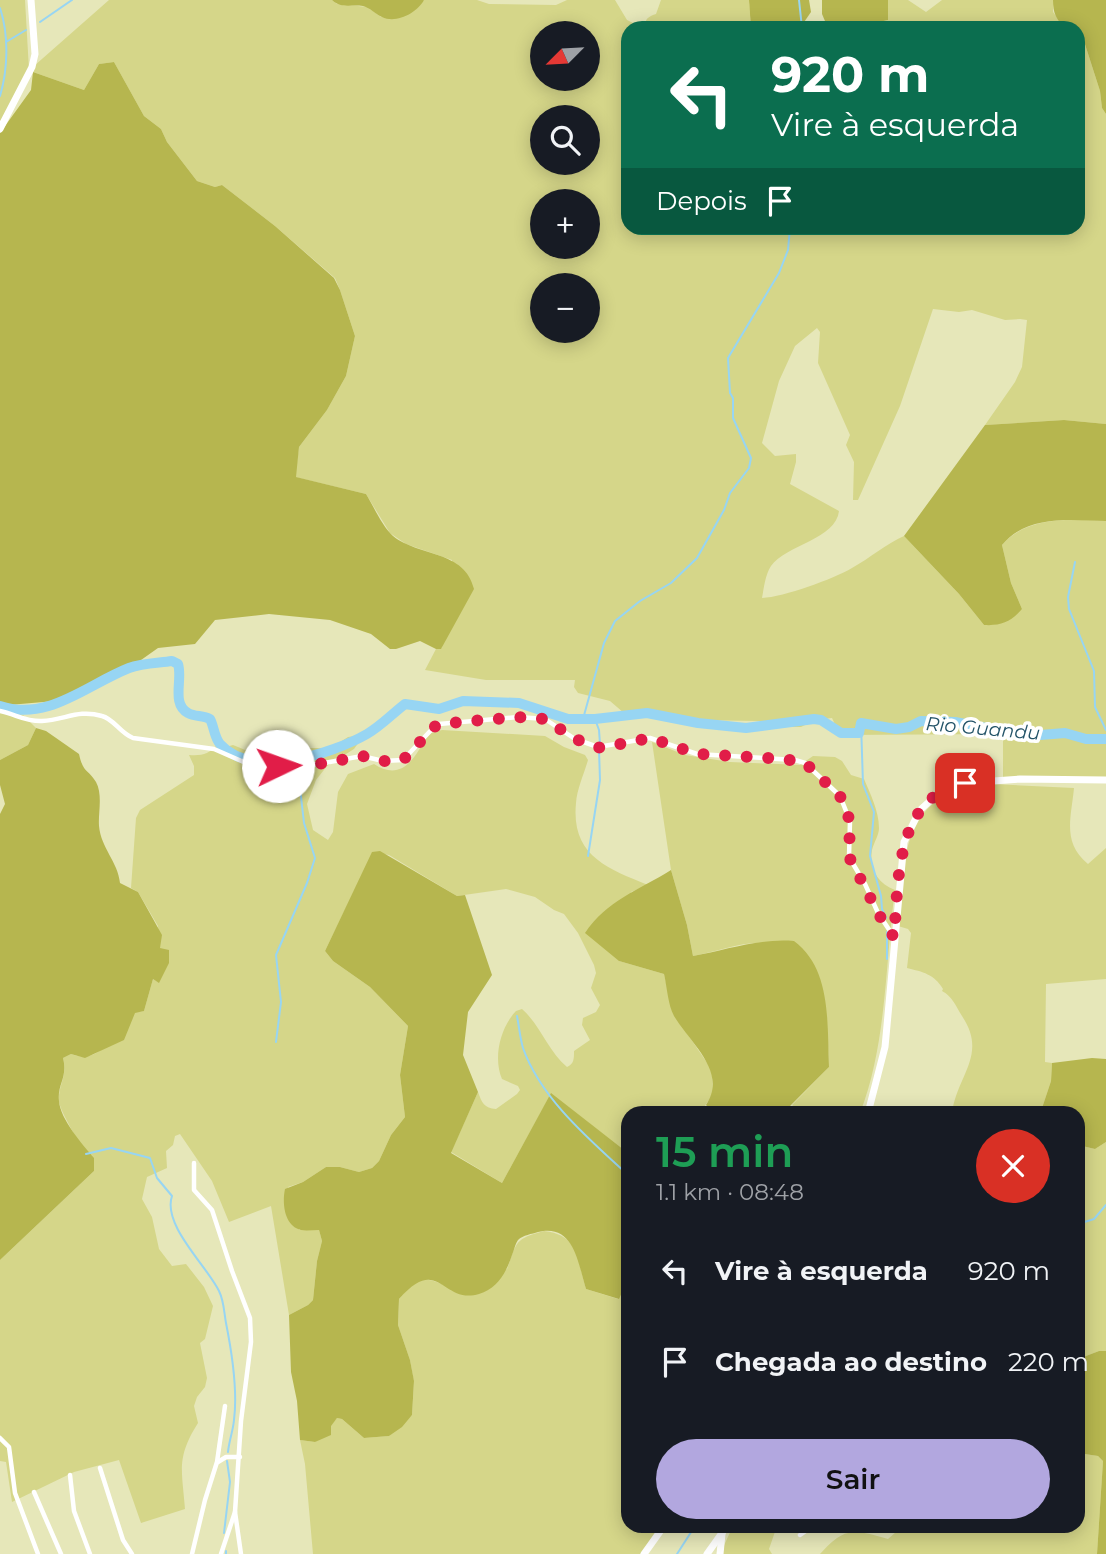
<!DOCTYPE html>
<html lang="pt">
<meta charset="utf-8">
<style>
:root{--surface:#171b24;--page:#20242c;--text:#f1f3f6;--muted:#9ea1a6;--accent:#b2a7df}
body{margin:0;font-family:Montserrat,sans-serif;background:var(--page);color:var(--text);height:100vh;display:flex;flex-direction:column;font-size:26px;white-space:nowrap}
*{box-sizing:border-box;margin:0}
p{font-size:23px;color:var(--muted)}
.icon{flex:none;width:38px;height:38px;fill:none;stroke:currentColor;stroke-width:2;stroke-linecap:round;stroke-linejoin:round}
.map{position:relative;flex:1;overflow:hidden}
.side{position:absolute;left:621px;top:1106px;width:464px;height:427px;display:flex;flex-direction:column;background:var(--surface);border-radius:21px;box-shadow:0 4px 18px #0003}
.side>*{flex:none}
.guide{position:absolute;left:621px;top:21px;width:464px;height:214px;border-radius:21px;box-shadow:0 4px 18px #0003;background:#0b6e4f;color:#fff;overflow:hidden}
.needle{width:46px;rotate:246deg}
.tools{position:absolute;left:530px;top:21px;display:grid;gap:14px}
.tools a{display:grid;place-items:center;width:70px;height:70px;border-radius:50%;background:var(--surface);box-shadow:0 4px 18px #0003;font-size:35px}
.pin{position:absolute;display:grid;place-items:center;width:60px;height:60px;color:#fff;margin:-30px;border-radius:14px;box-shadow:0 4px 10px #0006}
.me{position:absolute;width:77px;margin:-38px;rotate:87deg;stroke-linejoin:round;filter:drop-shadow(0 0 5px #0008)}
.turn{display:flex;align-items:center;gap:24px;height:147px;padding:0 35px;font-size:32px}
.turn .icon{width:91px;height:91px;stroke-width:2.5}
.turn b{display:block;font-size:49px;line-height:60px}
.then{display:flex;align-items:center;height:66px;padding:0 35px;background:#0003;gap:14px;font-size:26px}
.round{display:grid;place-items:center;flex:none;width:74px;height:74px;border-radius:37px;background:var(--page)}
.overview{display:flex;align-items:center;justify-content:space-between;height:119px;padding:0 35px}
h1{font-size:42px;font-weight:600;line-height:52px;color:#1e9e55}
.button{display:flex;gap:14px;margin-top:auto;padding:14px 35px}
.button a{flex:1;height:80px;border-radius:42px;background:var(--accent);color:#111;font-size:28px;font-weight:600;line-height:80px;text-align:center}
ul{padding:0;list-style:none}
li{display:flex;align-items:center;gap:21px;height:91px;padding:0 35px}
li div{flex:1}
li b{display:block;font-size:26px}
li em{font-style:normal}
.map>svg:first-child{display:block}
.green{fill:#d5d689;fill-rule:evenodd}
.forest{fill:#b6b64f}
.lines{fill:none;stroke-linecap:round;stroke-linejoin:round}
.stream{stroke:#97d5f3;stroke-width:2}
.river{stroke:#97d5f3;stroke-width:10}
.street{stroke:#fff;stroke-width:4.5}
.secondary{stroke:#fff;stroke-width:7}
.primary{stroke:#fff;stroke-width:7}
.route{stroke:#e11d48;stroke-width:12;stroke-dasharray:0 21.6}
.labels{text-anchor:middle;stroke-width:7;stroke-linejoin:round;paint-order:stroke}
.water-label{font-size:19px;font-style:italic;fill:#235368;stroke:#fff}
</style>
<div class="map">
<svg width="1106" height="1554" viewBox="0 0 1106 1554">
<rect width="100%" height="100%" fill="#e6e7b9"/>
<g class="green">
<polygon points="0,0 25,0 29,70 0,122"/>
<path d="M109,0H332L337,4L368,7L381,17L416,9L424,0H477L489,4L556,5L567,0H615L627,20L643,28H628V228H1078V36L1083,38L1100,91L1102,108L1106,114V424L1064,420L985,425L1015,382L1022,367L1027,320L1020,319L1005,320L972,310L959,312L933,309L900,406L858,500H853L854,462L846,445L850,435L818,363L820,332L817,328L795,346L779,381L762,443L775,456L796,454V462L790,484L839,511C836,539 786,545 771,566C765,575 764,588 762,598C784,597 833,579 852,568C870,558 886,544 904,536L959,594L984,625L1022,609L1011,583L1002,545C1029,515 1069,520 1106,521V780L1003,777V734L840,735L832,718L815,720L801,727H782L759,721L692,720L660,713H624L610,701L578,693L574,687L575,680H486L425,670L436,649L442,648L452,560L406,544L390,533L366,494L295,477L299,447L327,410L346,376L355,336L340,290L335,278L275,226L222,185L215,187L197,181L167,142L161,129L144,116L114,62L99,64L84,90L33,72L34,66ZM542,33H588V79H542ZM542,117H588V163H542ZM542,201H588V247H542ZM542,285H588V331H542Z"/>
<path d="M661,0H749L751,28H645C645,19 647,17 656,14Z"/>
<polygon points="888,0 908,0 926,12 942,0 1053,0 1053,12 1065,28 853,28 888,20"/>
<polygon points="0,707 23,715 36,728 28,745 0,760"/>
<path d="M442,730L545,736L564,747L585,755L588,760C584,774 577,789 576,803C571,855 606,868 648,885L631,892L619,961L664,974L673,1013L712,1070L713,1094L700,1113H628V1153L551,1094L502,1183L451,1152L478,1092C482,1103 484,1108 496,1109L517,1094L520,1090L518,1086L502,1079C493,1058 500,1028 516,1011L522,1009C541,1026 548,1051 567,1067C574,1064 574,1059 574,1051L590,1040L582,1025L583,1018L596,1012L600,1005L591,988L596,973L594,965L578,933L564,914L554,910L535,897L506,889L457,896L389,855L373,852L325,951L333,961L370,987L408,1026L400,1075L405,1117L391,1135L379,1161L372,1168L359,1172L340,1167H326L303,1182L288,1187L299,1230H319L322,1241L317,1261L313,1300L308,1305L289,1315L271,1206L229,1222L212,1181L180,1134L175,1136L173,1145L166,1151L167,1168L147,1177L142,1199L152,1217L159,1249L172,1266L186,1264L204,1287L213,1306L205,1339L200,1343L207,1378L205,1387L197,1397L194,1406L198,1423C176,1458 182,1470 185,1509L141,1523L119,1460L74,1472L12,1502L6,1462L0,1461V1260L94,1171C88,1157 59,1111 59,1101C58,1084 68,1077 63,1058L71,1054C100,1066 118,1032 135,1012L144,1011L153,979L158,982L160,948L158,926L138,892L131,888L136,818L140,810L194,775V766L189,755C202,756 209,754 217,745L226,747L233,745C256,754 281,768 304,748H331L348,737L364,735L354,749L327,766L316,780L307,804L313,830L328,840L333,832L338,792L348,774L374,764C403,783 416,756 428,734Z"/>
<path d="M652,742L685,755L730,762L800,765L813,756L835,757L842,761L851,775L864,779C870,793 879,811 879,828C879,835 874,842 872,850C869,868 877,883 895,890C885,963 887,1044 860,1113H804L792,1105L829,1067L827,1022L766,943C742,941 717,952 693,956L687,925L671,870Z"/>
<path d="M993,784L1074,788C1071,819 1062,842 1088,864L1106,848V979L1046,984L1045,1062L1052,1063L1051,1081L1041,1111L1044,1113H952C957,1075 988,1055 962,1016C955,1005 953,997 942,991L943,989C934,974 923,972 907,968L911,933L908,929L898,926C906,851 900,792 993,784Z"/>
<polygon points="1106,1142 1106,1351 1099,1351 1078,1359 1078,1145 1095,1149"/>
<path d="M544,1231C580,1235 577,1260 586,1289L618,1299L628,1279V1526H662L641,1554H313L305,1464L300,1440L315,1442L337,1418L342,1419L364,1438L389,1436L412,1415L414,1382L410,1360L398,1325L399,1299C417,1278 424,1274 449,1288L507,1269C517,1242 514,1239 544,1231Z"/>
<path d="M1078,1453L1098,1456L1103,1461L1097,1554H820C845,1526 854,1529 888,1539L896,1532V1526H1078Z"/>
<polygon points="733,1526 777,1526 769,1549 772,1554 720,1554"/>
</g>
<g class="forest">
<path d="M332,0H424C417,13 396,24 382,17C375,14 371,8 363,6C351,4 342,9 332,0Z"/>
<polygon points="749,0 809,0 811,12 800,28 751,28"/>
<polygon points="822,0 888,0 888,20 853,28 828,28 822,14"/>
<path d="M1053,0H1106V114L1102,108L1100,91L1083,38L1078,36V28H1065C1056,19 1053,13 1053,0Z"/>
<path d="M114,62L144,116L161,129L167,142L197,181L215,187L222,185L275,226L334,278L340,290L355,336L346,376L327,410L299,447L296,477L366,494C374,507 382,526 393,536C419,557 465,550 474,589L441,649H436L420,641L396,649H390L371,634L330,620L269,614L215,620L195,644L158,648L134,665L116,670L66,700L9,705L0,702V133L31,90L33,72L84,90L99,64Z"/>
<path d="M1064,420L1106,424V521C1070,520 1028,514 1002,545L1011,583L1022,609C1011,622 1001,626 984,625L959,594L904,536L985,425Z"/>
<path d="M36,728L46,731L79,754C83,773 88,769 96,782C103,795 98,813 99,826C101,848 118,862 120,883L138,892L162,935L160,948L169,950V963L159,983L153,979L144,1011L135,1013L124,1040L85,1058L71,1054L63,1058C68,1078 57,1084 59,1101C60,1119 83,1145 94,1158V1171L0,1260V814L5,804L0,785V760L28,745Z"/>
<path d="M380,851L457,896L465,895L492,975L468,1012L463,1055L478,1092L451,1153L502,1183L551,1093L628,1153V1279L619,1299L586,1289C578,1263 574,1223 538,1232C532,1234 523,1235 518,1240C515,1244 514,1251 512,1255C506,1273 498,1288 479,1294C442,1305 439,1253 399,1299L398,1325L410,1360L414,1381L412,1415L402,1427L389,1436L364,1438L342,1419L337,1418L331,1426V1435L315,1442L300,1440L297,1401L291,1372L289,1315L308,1305L313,1300L317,1261L322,1241L319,1230C313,1230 306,1231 301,1230C284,1226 282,1203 285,1189L303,1182L326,1167H340L359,1172L372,1168L379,1161L391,1135L405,1117L400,1075L408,1026L370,987L333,961L325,951L372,852Z"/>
<path d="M671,870L687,925L693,956C726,950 760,938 794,941C832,969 827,1025 829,1067L783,1113H715L706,1105C728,1072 691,1044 674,1016C668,1005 667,987 664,974L619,961L585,933C606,901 639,890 671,870Z"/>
<polygon points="1092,1058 1106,1059 1106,1142 1095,1149 1078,1145 1078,1113 1041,1111 1051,1081 1052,1063"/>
<polygon points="1099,1351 1106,1351 1106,1554 1097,1554 1103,1461 1098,1456 1078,1453 1078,1359"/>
</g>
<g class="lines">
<g class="stream">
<polyline points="799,0 802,28"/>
<path d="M0,8C9,35 8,69 0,96"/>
<polyline points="40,22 72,0"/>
<polyline points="6,42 26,30"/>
<polyline points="1075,562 1068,597 1069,609 1094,671 1095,707 1106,730"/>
<polyline points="583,719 604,643 615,621 640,601 671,583 697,558 724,510 730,493 749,468 751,458 733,418 733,398 730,393 728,358 779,273 788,250 790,228"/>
<polyline points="595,719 599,730 600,744"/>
<polyline points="861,723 863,784 874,812 870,856 881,896 882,909 886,918"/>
<polyline points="292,760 293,763"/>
<polyline points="588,856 600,780 599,750"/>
<polyline points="887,932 887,959"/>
<path d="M517,1016C519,1026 520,1038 523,1048C541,1099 590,1140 628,1175"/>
<polyline points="276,1042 281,1002 276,955 307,883 315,858 304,823 300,788 294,768"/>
<path d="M86,1154L111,1148L150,1158L157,1178L172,1196C162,1225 207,1266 219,1291C224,1301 224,1312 226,1323C232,1353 238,1389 234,1420C233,1431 229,1441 228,1452"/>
<polyline points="1078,1224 1094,1219 1106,1205"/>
<polyline points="224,1533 230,1482 227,1461"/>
<polyline points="226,1551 226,1554"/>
<polyline points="677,1554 695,1526"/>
</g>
<path class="river" d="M0,706C48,722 86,685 129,668C142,663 158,663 172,661L178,664C183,679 171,704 188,713C195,717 203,715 210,719C214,726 214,737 220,744C252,780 332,754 367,734C381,726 392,714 405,704L439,709L463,701L519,703L568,719H595L647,713L698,723L746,728L814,719L821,720L841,733H859L861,723L896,729L909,727L921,721L955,722L1028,736L1065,733L1086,739H1106"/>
<g class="street">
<path d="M0,711C15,714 27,722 42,721C65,720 78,709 102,716C114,719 120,733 133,738L214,749L246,763L278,766L319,764L362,756L383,761L403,760L434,727L439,724L518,717L545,719L575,739L598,747L650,738L697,754L795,760L805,763L840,796L850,821L849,857L865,884L878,913L894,937"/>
<polyline points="194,1163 194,1190 212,1210 232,1271 250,1318 251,1342 241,1421 235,1512 241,1554"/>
<polyline points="0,1438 9,1447 15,1493 38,1554"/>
<polyline points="218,1462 226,1457 240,1457"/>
<polyline points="100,1468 123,1540 132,1554"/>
<polyline points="70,1475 74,1511 90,1554"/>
<polyline points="34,1492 61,1554"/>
<polyline points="800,1535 813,1526"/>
<polyline points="192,1554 205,1500 217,1462 225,1406"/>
<polyline points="221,1554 235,1512"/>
</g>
<g class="secondary">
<polyline points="0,129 32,67 35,54 31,0"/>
<polyline points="720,1554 722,1534"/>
</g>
<g class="primary">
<polyline points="868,1113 885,1047 904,842 920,810 939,793 965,783 1020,779 1106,780"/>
<polyline points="644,1554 664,1526"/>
<polyline points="707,1554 727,1526"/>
</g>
</g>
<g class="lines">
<path class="route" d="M278,766L319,764L362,756L383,761L403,760L434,727L439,724L518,717L545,719L575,739L601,748L650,738L698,754L785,759L805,763L840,796L850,821L849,857L883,922L894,937C898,892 895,818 940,793C947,789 957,786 965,783"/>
</g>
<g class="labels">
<g class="water-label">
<text transform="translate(983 728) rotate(5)" y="7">Rio Guandu</text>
</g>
</g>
</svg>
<div class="tools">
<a><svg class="needle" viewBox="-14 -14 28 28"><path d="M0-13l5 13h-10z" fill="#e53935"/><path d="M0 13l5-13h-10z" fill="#9ea1a6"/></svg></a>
<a><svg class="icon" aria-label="search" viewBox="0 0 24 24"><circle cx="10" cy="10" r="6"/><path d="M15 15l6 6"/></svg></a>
<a>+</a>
<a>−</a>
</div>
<div class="pin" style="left:965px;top:783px;background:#d93025"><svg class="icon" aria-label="arrive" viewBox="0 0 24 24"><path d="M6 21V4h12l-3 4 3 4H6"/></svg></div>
<svg class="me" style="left:278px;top:766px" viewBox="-20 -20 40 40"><circle r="19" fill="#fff"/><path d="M0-13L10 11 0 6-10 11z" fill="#e11d48"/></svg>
<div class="guide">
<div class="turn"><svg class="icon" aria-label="left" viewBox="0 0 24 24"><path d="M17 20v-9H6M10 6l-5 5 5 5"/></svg><div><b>920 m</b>Vire à esquerda</div></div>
<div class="then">Depois<svg class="icon" aria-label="arrive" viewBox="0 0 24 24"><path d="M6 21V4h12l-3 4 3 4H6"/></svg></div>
</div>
<section class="side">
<div class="overview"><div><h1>15 min</h1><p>1.1 km · 08:48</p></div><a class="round" style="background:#d93025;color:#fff"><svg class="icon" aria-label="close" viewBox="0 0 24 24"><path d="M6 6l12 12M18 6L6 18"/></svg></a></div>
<ul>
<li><svg class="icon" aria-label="left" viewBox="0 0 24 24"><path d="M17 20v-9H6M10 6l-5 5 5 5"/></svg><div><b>Vire à esquerda</b></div><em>920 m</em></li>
<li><svg class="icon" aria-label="arrive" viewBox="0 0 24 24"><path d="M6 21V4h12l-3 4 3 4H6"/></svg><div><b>Chegada ao destino</b></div><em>220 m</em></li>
</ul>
<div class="button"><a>Sair</a></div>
</section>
</div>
